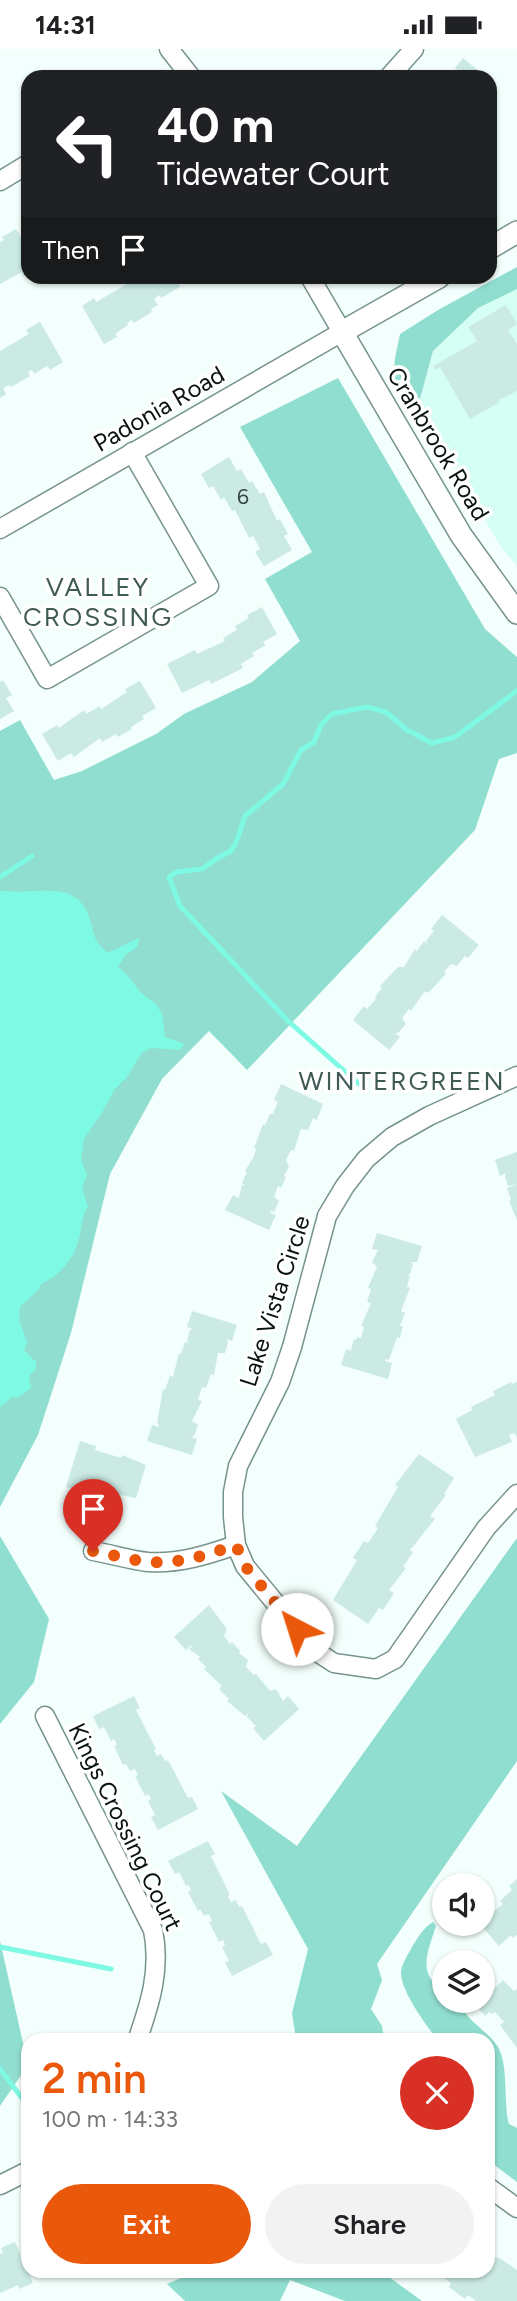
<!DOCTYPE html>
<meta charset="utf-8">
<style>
:root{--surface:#fff;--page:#f2f2f2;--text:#202124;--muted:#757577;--accent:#ea580c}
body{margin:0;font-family:Figtree,sans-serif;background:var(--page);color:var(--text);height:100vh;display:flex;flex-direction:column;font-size:26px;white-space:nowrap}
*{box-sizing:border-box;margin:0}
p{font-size:23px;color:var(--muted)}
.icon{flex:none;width:38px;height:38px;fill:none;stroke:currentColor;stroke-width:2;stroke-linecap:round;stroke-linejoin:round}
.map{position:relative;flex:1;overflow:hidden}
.drawer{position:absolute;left:21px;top:1984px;width:474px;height:245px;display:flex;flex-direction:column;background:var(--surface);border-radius:21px;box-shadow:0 2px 5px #0004}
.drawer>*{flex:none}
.banner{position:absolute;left:21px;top:21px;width:476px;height:214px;border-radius:21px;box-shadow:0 2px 5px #0004;background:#202124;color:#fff;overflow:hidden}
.controls{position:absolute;left:432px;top:1824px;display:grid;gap:14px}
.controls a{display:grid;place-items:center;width:63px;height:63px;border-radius:50%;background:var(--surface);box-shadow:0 2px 5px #0004;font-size:35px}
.pin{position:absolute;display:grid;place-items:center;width:60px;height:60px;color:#fff;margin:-72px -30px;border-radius:50% 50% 50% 0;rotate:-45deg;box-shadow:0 0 7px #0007}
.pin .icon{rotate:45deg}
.me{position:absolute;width:77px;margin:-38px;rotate:320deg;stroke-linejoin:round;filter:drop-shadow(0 0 5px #0008)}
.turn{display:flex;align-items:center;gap:24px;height:147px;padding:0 21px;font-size:32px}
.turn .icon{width:91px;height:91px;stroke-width:2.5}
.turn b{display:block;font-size:49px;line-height:60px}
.then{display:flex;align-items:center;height:66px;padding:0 21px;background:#0003;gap:14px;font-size:26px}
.round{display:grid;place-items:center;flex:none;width:74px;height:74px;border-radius:37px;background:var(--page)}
.summary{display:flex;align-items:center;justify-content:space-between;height:119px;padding:0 21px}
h1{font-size:42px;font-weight:600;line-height:52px;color:var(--accent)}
.cta{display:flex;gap:14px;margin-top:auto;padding:14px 21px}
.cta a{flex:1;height:80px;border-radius:42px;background:var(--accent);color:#fff;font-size:28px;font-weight:600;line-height:80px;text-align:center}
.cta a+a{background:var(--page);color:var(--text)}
.status{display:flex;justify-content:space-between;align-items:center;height:49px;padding:0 35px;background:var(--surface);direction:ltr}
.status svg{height:19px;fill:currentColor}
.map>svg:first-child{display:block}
.built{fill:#d5fef5}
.green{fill:#90decf}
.water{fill:#7ef9e4}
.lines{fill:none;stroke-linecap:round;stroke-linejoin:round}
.stream{stroke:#7ef9e4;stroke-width:5}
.building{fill:#cbeae3}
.minor-casing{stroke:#76938d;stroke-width:21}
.tertiary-casing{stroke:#76938d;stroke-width:24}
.minor{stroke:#fff;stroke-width:18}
.tertiary{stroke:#fff;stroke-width:21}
.route{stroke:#ea580c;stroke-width:12;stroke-dasharray:0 21.6}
.labels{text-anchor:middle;stroke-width:7;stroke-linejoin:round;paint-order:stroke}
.number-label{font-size:21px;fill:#394845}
.street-label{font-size:24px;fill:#081210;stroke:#fff}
.neighbourhood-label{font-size:26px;letter-spacing:2px;fill:#405a55;stroke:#fff}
</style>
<div class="status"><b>14:31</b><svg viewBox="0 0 49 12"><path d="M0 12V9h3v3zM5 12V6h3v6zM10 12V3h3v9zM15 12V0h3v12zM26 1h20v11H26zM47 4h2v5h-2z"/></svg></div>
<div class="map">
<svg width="517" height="2252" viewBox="0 0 517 2252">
<rect width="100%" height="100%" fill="#f3fffc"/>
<polygon class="built" points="517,240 517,517 499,495 414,348 420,350 433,303 450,285 478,259"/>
<g class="green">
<polygon points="517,218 517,240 478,259 433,302 420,350 402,344 393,335 395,309 400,285 438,261"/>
<polygon points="338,329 485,580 517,608 517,704 499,710 475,781 247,1021 209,982 162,1030 110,1125 71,1284 38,1386 0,1458 0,682 20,671 54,731 82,722 156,685 184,665 252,633 300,592 265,530 312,503 240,378"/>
<polygon points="0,1487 49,1570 34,1633 0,1675"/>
<polygon points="517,1489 517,1712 377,1915 382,1931 371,1960 382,1977 384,1991 296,1991 292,1964 308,1900 221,1742 297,1797"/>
<path d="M433,1873L436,1877C428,1902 416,1926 444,1941V1951H460C463,1971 488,1981 498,1998C509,2017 503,2053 509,2075L517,2079V2133L488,2111V1992L438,1991C427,1978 400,1941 401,1923C402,1914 408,1906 412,1898C419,1887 423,1879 433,1873Z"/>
<polygon points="0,1892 28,2016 0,2057"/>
<polygon points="195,2223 382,2223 422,2252 345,2252 290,2231 280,2252 185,2252 167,2235"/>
</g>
<path class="water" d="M0,841C27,848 69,829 86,861C95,877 89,889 108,904L139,889L138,897L126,906L118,917L129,928L141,944L156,955L162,965L165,988L184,995L180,1001L151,999L142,1004L127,1028L114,1041L103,1062L84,1090L81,1111L87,1126L82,1139L88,1158C81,1169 82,1177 79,1190C74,1210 59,1227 41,1235L38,1241L20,1258L19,1271L27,1293L24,1301L36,1313V1320L29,1327L31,1339L19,1348H12L0,1358Z"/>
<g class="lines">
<g class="stream">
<polyline points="0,828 32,807"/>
<polyline points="359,1035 287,971 180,857 169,828 177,823 202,820 216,810 231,802 236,794 245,767 283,735 301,701 314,693 321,676 332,665 367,658 386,663 407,681 432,694 455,688 517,642"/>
<polyline points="0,1898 111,1920"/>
<polyline points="0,2020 28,2057"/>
</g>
</g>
<g class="building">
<polygon points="463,9 486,28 452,28 457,21 455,19"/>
<polygon points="490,31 497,38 490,46"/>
<polygon points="16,180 28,201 28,225 24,227 22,223 0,235 0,193 4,191 2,188"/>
<polygon points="140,228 198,228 185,235 184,232 179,235 180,238 161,249 159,246 154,250 158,256 151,260 152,263 134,274 132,271 127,274 128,276 115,285 117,288 104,295 82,257 94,249 96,253 134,231 135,234 142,230"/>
<polygon points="506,256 517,275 508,281 517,295 517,342 499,351 500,353 470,370 440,318 435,321 433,317 477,292 468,278"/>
<polygon points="40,273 63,313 50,321 47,317 34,325 32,321 28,323 30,327 11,338 9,336 3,339 6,345 0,349 0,302 29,285 26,281"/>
<polygon points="229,408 237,422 241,420 249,434 252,432 260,445 264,443 277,472 280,470 288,485 284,487 292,501 264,517 255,503 260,500 253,487 249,489 235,461 232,462 224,448 221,451 213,437 209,439 201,425"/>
<polygon points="262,558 277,585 263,593 266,596 252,604 254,607 241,615 243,619 211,635 209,631 182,644 167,615 195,601 197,605 225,592 223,589 237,581 235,577 249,569 247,566"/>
<polygon points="3,631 12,646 6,649 14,662 0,670 0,633"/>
<polygon points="140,632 156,659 142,667 144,670 131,678 132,680 118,688 116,685 102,693 100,689 74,708 71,704 58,712 42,685 57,676 59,679 84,661 86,665 100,657 101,660 127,643 125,640"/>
<polygon points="442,866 479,896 468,909 465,907 457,917 451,915 444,923 446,925 430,942 427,944 425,942 411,962 409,960 402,969 406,975 398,984 395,984 400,988 389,1001 353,971 364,957 367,960 375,951 376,952 375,948 382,939 380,937 398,918 404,918 415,900 417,902 424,892 427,895 426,892 434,882 431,880"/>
<polygon points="281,1035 323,1055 317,1071 313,1069 308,1081 301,1080 294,1102 291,1101 286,1111 289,1118 284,1127 286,1128 281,1139 278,1137 274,1148 279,1152 274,1163 271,1162 270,1164 276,1166 269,1181 225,1161 233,1146 239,1149 242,1136 245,1136 242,1134 247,1123 245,1122 254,1107 256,1100 254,1099 263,1075 265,1076 270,1065 275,1065 273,1064 278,1053 274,1051"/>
<polygon points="517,1103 517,1135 508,1137 505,1127 506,1124 500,1127 495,1111"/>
<polygon points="517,1135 517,1171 509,1152 511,1151 507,1139"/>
<polygon points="377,1184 422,1197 417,1213 410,1213 413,1214 410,1225 407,1226 410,1227 407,1238 410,1239 401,1262 405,1264 400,1277 403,1277 400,1289 397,1288 389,1311 386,1310 385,1312 392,1314 388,1330 341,1316 346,1300 353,1302 351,1300 354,1290 356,1291 357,1288 361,1289 364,1278 361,1277 371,1254 367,1253 371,1240 368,1239 377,1218 372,1213 378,1201 372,1200"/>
<polygon points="192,1262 237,1276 232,1292 226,1290 228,1293 225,1304 218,1304 214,1326 211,1325 206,1339 202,1338 198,1351 202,1352 192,1372 198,1376 194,1387 191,1388 197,1390 192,1406 147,1392 152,1376 158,1378 159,1375 157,1374 163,1340 165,1341 170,1327 173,1328 179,1304 181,1305 185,1293 189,1294 187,1292 190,1281 193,1280 187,1278"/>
<polygon points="511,1333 512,1335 517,1333 517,1388 514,1384 509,1386 512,1393 475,1408 456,1370 472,1361 471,1358 495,1346 493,1342"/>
<polygon points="80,1392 96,1397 95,1401 121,1409 122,1406 146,1416 136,1449 110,1444 111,1441 101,1438 96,1443 84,1439 83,1443 66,1438"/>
<polygon points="419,1405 454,1429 444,1445 446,1446 430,1467 435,1470 410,1501 413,1503 403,1518 406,1519 389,1541 394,1544 383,1561 379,1559 368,1575 333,1551 357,1511 353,1509 364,1492 368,1494 378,1479 375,1477 398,1438 395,1436"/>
<polygon points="209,1556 227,1580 224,1587 230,1595 232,1593 240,1602 239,1604 248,1611 246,1618 254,1626 256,1625 270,1642 276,1640 283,1652 288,1647 299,1660 264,1692 253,1679 256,1677 247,1668 248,1664 245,1667 227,1652 229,1650 219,1640 222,1637 204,1620 206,1618 198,1610 200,1608 189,1600 192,1597 191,1596 186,1601 174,1588"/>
<polygon points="134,1647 140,1659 136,1661 156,1700 154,1701 157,1707 161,1705 165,1712 168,1711 188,1749 192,1748 198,1760 158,1781 151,1768 155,1766 148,1752 151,1750 148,1745 145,1747 135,1727 138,1726 135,1720 130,1722 126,1715 123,1716 114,1697 117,1696 114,1690 111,1692 104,1678 99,1680 93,1667"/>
<polygon points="208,1792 215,1805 211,1807 230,1846 228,1847 231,1853 236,1851 239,1858 242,1857 261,1895 266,1893 273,1906 232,1927 225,1913 229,1912 222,1898 225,1896 223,1891 219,1893 209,1873 212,1872 209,1865 204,1867 200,1860 198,1862 188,1843 191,1841 189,1836 186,1837 179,1823 175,1825 168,1812"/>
<polygon points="517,1830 517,1886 513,1889 511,1886 499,1897 479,1874 483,1874 483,1868 490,1862 492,1864 503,1855 500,1852 512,1841 509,1837"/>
<polygon points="503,1931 514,1942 517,1940 517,1999 500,1976 504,1973 495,1963 492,1965 489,1963 485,1967 478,1959 482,1955 478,1951 483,1951"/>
<polygon points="15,2193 33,2234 19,2240 18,2236 0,2244 0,2205 3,2204 1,2199"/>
<polygon points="488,2206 501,2210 517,2221 517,2252 476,2252 468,2246 465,2250 449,2238 451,2234 434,2222 488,2222"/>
</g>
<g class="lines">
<defs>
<g id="minor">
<polyline points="169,0 191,28"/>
<polyline points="389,28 414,0"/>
<polyline points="0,132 28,115"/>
<polyline points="0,480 342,283 310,228"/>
<polyline points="0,548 47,630 209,537 132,403"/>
<polyline points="517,1027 429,1067 392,1088 366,1110 345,1137 327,1167 292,1298 280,1333 238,1417 233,1443 233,1468 236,1496 245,1517 314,1601 334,1614 376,1620 395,1610 486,1479 517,1445"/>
<path d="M93,1502C111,1505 130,1511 148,1513C179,1515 207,1506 236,1496"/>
<path d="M45,1667L153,1881C161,1921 150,1955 137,1992"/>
<polyline points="0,2136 28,2122"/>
<polyline points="488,2138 517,2159"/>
</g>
<g id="tertiary">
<polyline points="490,199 517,183"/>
<polyline points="439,228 342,283 461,486 517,564"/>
</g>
</defs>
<use href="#minor" class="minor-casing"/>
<use href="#tertiary" class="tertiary-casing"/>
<use href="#minor" class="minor"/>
<use href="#tertiary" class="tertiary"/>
</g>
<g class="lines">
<path class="route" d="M93,1502C111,1505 130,1511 148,1513C179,1515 207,1506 236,1496L245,1517L297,1580"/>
</g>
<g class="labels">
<g class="number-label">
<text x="243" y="455">6</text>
</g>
<g class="street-label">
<text transform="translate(159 360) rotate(-30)" y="8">Padonia Road</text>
<text transform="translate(438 395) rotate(59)" y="8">Cranbrook Road</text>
<text transform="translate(275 1252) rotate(-72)" y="8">Lake Vista Circle</text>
<text transform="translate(125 1778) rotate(64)" y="8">Kings Crossing Court</text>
</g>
<g class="neighbourhood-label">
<text x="98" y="547">VALLEY<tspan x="98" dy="30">CROSSING</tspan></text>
<text x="402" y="1041">WINTERGREEN</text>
</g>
</g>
</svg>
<div class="controls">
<a><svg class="icon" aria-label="sound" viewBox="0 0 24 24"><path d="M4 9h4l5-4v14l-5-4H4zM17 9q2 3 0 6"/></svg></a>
<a><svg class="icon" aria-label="layers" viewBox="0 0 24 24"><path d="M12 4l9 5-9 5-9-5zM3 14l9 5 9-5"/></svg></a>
</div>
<div class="pin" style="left:93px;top:1502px;background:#d93025"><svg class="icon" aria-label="arrive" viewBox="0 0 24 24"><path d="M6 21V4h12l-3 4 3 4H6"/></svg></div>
<svg class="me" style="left:297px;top:1580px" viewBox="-20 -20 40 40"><circle r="19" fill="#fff"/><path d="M0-13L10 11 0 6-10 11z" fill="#ea580c"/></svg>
<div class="banner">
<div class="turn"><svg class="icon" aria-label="left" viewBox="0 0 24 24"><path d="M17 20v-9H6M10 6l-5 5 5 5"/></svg><div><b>40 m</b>Tidewater Court</div></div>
<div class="then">Then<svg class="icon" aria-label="arrive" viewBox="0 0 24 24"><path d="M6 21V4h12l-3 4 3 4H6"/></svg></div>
</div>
<section class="drawer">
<div class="summary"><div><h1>2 min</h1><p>100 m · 14:33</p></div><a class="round" style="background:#d93025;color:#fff"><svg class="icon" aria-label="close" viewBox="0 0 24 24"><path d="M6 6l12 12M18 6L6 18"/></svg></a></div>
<div class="cta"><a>Exit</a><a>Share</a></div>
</section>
</div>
